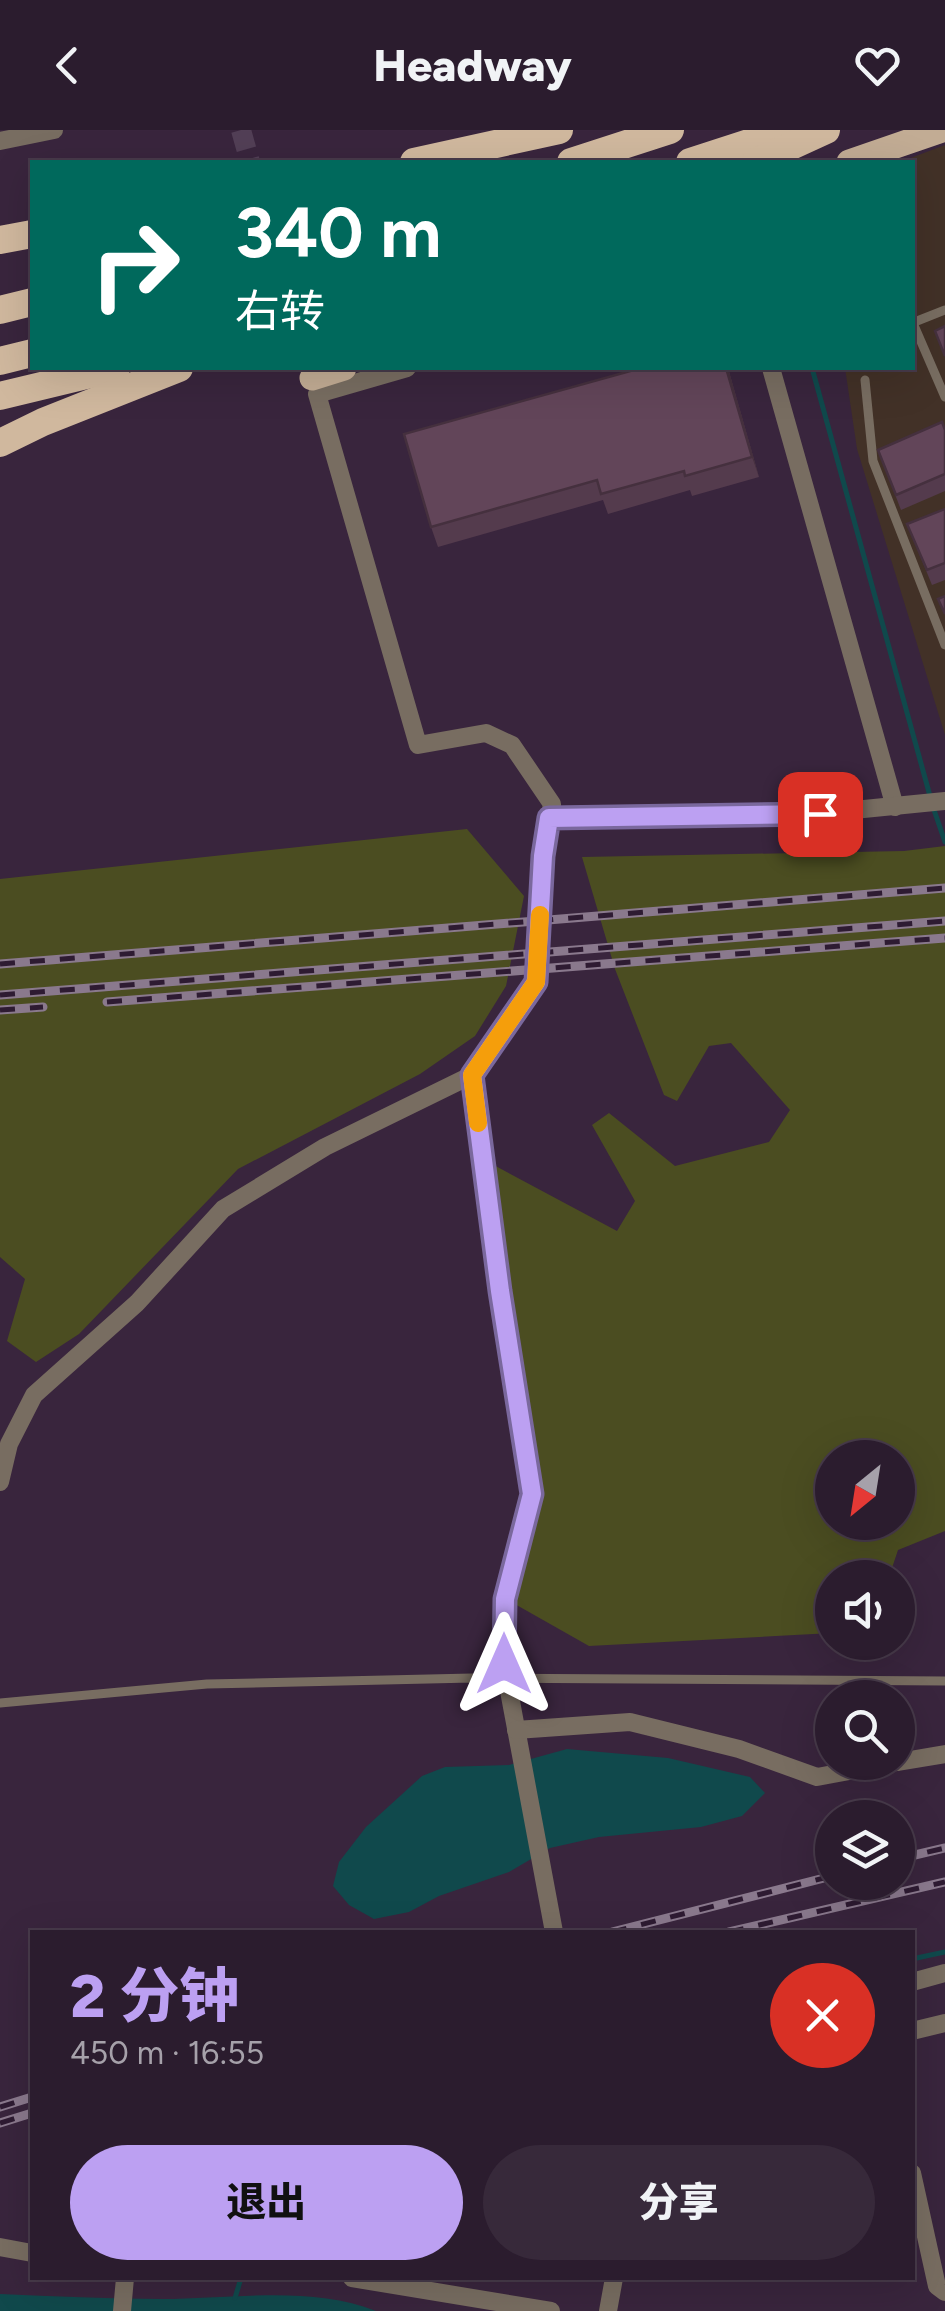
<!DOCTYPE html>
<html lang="zh">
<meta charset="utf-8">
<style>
:root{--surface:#2b1c2e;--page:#37293a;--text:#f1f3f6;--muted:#a6a1aa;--line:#473a4a;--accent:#bca0f2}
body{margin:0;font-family:Figtree,"Noto Sans SC",sans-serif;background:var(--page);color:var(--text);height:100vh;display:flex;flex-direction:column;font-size:38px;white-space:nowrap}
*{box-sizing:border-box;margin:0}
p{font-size:32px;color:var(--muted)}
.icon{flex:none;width:55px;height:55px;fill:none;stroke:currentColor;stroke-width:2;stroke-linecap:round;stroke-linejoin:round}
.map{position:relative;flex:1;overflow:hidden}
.drawer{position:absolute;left:30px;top:1800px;width:885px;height:350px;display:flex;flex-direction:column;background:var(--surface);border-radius:0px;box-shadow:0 10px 40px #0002,0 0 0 2px var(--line)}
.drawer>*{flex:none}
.guide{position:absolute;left:30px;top:30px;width:885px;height:210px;border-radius:0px;box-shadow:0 10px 40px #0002,0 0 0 2px var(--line);background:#00695c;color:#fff;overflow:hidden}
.needle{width:65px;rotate:210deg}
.controls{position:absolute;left:815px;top:1310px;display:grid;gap:20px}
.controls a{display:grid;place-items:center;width:100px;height:100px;border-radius:50%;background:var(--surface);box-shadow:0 10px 40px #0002,0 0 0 2px var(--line);font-size:50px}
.pin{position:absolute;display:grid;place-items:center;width:85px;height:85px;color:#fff;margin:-42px;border-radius:20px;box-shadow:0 5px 15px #0006}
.me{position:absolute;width:110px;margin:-55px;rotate:0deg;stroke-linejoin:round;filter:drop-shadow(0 0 8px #0008)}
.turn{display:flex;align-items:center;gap:35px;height:210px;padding:0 40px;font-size:45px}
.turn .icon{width:130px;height:130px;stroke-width:2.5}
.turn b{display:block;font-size:70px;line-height:85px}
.round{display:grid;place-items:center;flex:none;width:105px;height:105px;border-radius:52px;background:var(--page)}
.headline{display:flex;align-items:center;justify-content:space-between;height:170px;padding:0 40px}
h1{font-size:60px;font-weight:800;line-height:75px;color:var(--accent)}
.button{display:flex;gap:20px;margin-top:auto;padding:20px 40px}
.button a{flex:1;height:115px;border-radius:60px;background:var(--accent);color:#111;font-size:40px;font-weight:800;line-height:115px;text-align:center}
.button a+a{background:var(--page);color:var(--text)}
header{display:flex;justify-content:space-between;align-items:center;height:130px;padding:0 40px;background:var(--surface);font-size:45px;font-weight:800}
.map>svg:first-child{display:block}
.commercial{fill:#423127}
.green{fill:#4b4d21;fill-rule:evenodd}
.water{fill:#10494c}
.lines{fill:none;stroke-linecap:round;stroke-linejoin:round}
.stream{stroke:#10494c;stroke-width:5}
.secondary-tunnel{stroke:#523f56;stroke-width:20;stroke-dasharray:20 10;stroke-linecap:butt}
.service{stroke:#786d61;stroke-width:9}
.minor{stroke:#786d61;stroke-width:18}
.primary{stroke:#c2ac94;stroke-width:25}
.trunk{stroke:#d0b89e;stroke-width:28}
.rail-casing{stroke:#8a798d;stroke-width:9}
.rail{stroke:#2e1b32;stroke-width:5;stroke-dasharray:15;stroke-linecap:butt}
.wall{fill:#543b4d}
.shaded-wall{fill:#45303e}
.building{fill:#624559;stroke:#45303e;stroke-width:2.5}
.route-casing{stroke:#7a689d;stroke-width:25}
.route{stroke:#bca0f2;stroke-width:18}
.slow{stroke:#f59e0b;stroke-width:18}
</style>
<header><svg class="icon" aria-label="back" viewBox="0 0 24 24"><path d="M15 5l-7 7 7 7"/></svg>Headway<svg class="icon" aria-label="heart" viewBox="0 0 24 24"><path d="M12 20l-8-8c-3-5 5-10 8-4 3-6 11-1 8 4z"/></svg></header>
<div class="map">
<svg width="945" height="2181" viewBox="0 0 945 2181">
<rect width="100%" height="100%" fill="#39253d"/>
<polygon class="commercial" points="945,15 945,605 857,319 845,238 912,238 912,32 900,32"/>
<g class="green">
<polygon points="467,699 524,766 506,856 475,906 420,944 238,1039 79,1204 36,1232 7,1211 25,1149 0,1127 0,749"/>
<path d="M945,716V1401L898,1420L889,1447L832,1448V1503L589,1516L513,1473L540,1364L490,1033L617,1101L635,1071L592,995L609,983L675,1036L769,1012L790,980L731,913L709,916L677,971L664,965L615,839L582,727L904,721ZM832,1328H898V1392H832Z"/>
</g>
<g class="water">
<polygon points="567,1619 668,1628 750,1647 765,1663 742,1686 701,1697 599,1707 550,1718 509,1742 439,1766 409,1782 374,1789 349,1775 333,1756 339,1732 366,1697 422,1646 445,1637 509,1635"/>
<path d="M0,2164C54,2166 108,2169 162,2169C231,2169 311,2155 376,2181H0Z"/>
</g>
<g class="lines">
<g class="stream">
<polyline points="812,238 930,666"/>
<polyline points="933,677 945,712"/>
<polyline points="912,1829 945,1822"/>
<polyline points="235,2168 241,2148"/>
</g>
<polyline class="secondary-tunnel" points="241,0 250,32"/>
<g class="service">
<polyline points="912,193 945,180"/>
<polyline points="913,193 945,267"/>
<polyline points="865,250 873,331 945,515"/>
<polyline points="0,1573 207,1554 472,1548 945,1551"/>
</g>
<g class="minor">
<polyline points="0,11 54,0"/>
<polyline points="771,238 895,677"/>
<polyline points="549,688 783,687 945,671"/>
<polyline points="472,945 500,1161 532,1364 520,1421 505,1469 504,1534 554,1802"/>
<polyline points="0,1352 9,1314 34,1265 137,1173 223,1079 325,1017 472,945 536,852 543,726 552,674 512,615 486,603 418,615 317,264 407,238"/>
<polyline points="516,1600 630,1592 739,1619 817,1647 897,1632"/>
<polyline points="898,1632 945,1624"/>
<polyline points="912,1852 945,1843"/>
<polyline points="912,1901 945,1893"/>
<polyline points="912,2043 937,2156 945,2162"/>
<polyline points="0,2117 32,2123"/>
<polyline points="352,2148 551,2181"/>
<polyline points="122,2181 125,2148"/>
<polyline points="608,2181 614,2148"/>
</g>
<g class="primary">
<polyline points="849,32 942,0"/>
<polyline points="312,248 344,238"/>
</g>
<g class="trunk">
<polyline points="414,32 559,0"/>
<polyline points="571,32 670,0"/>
<polyline points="690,32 789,0"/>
<polyline points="756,32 826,0"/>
<polyline points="0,110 32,104"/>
<polyline points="0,180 32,172"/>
<polyline points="0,231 32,223"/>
<polyline points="0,266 116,238"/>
<polyline points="0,313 43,292 179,238"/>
</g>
<defs>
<g id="rail">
<polyline points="0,834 945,758"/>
<polyline points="0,865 945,791"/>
<polyline points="107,872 945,808"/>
<polyline points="0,880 43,877"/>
<polyline points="898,1729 945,1718"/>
<polyline points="612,1802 832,1746"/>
<polyline points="729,1802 945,1752"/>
<polyline points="0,1977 32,1967"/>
<polyline points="0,1993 32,1983"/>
</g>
</defs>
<use href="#rail" class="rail-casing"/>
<use href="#rail" class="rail"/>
</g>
<g class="wall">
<polygon points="641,238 728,238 759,347 692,366 690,360 608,384 603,370 438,417 431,397"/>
<polygon points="945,300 945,361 901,380 878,320"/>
<polygon points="945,379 945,450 932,455 907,394"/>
</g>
<polygon class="shaded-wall" points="726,238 728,238 759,347 752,327"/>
<g class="building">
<polygon points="945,196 945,226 935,201"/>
<polygon points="641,238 726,238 752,327 685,346 684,341 601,364 597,350 431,397 404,304"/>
<polygon points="942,292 945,300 945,344 896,365 878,320"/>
<polygon points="945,379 945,433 927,440 907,394"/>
<polygon points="945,466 945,484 938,469"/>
</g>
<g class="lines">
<defs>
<polyline id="route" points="504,1534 505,1469 532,1364 500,1161 472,945 536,852 543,726 549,688 820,684"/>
</defs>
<use href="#route" class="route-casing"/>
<use href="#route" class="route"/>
<polyline class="slow" points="478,993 472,945 536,852 540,785"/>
</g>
</svg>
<div class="controls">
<a><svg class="needle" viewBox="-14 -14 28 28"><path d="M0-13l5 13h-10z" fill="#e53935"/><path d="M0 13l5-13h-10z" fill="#a6a1aa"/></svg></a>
<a><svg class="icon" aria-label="sound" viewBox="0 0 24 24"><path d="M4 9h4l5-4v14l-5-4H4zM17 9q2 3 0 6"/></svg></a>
<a><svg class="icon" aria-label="search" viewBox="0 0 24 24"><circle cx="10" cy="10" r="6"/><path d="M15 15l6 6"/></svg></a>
<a><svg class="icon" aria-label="layers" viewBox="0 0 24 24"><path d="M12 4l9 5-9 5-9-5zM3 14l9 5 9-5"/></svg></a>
</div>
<div class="pin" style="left:820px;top:684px;background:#d93025"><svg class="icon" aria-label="arrive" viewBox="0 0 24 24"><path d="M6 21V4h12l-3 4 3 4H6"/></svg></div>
<svg class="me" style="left:504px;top:1534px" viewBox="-20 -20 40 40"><path d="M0-17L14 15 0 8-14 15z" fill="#bca0f2" stroke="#fff" stroke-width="4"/></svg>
<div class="guide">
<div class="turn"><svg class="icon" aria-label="right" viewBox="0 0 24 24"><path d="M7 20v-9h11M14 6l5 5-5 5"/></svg><div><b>340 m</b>右转</div></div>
</div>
<section class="drawer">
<div class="headline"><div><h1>2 分钟</h1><p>450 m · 16:55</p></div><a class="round" style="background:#d93025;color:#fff"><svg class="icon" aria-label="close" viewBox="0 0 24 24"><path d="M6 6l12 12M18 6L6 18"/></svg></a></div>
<div class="button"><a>退出</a><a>分享</a></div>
</section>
</div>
